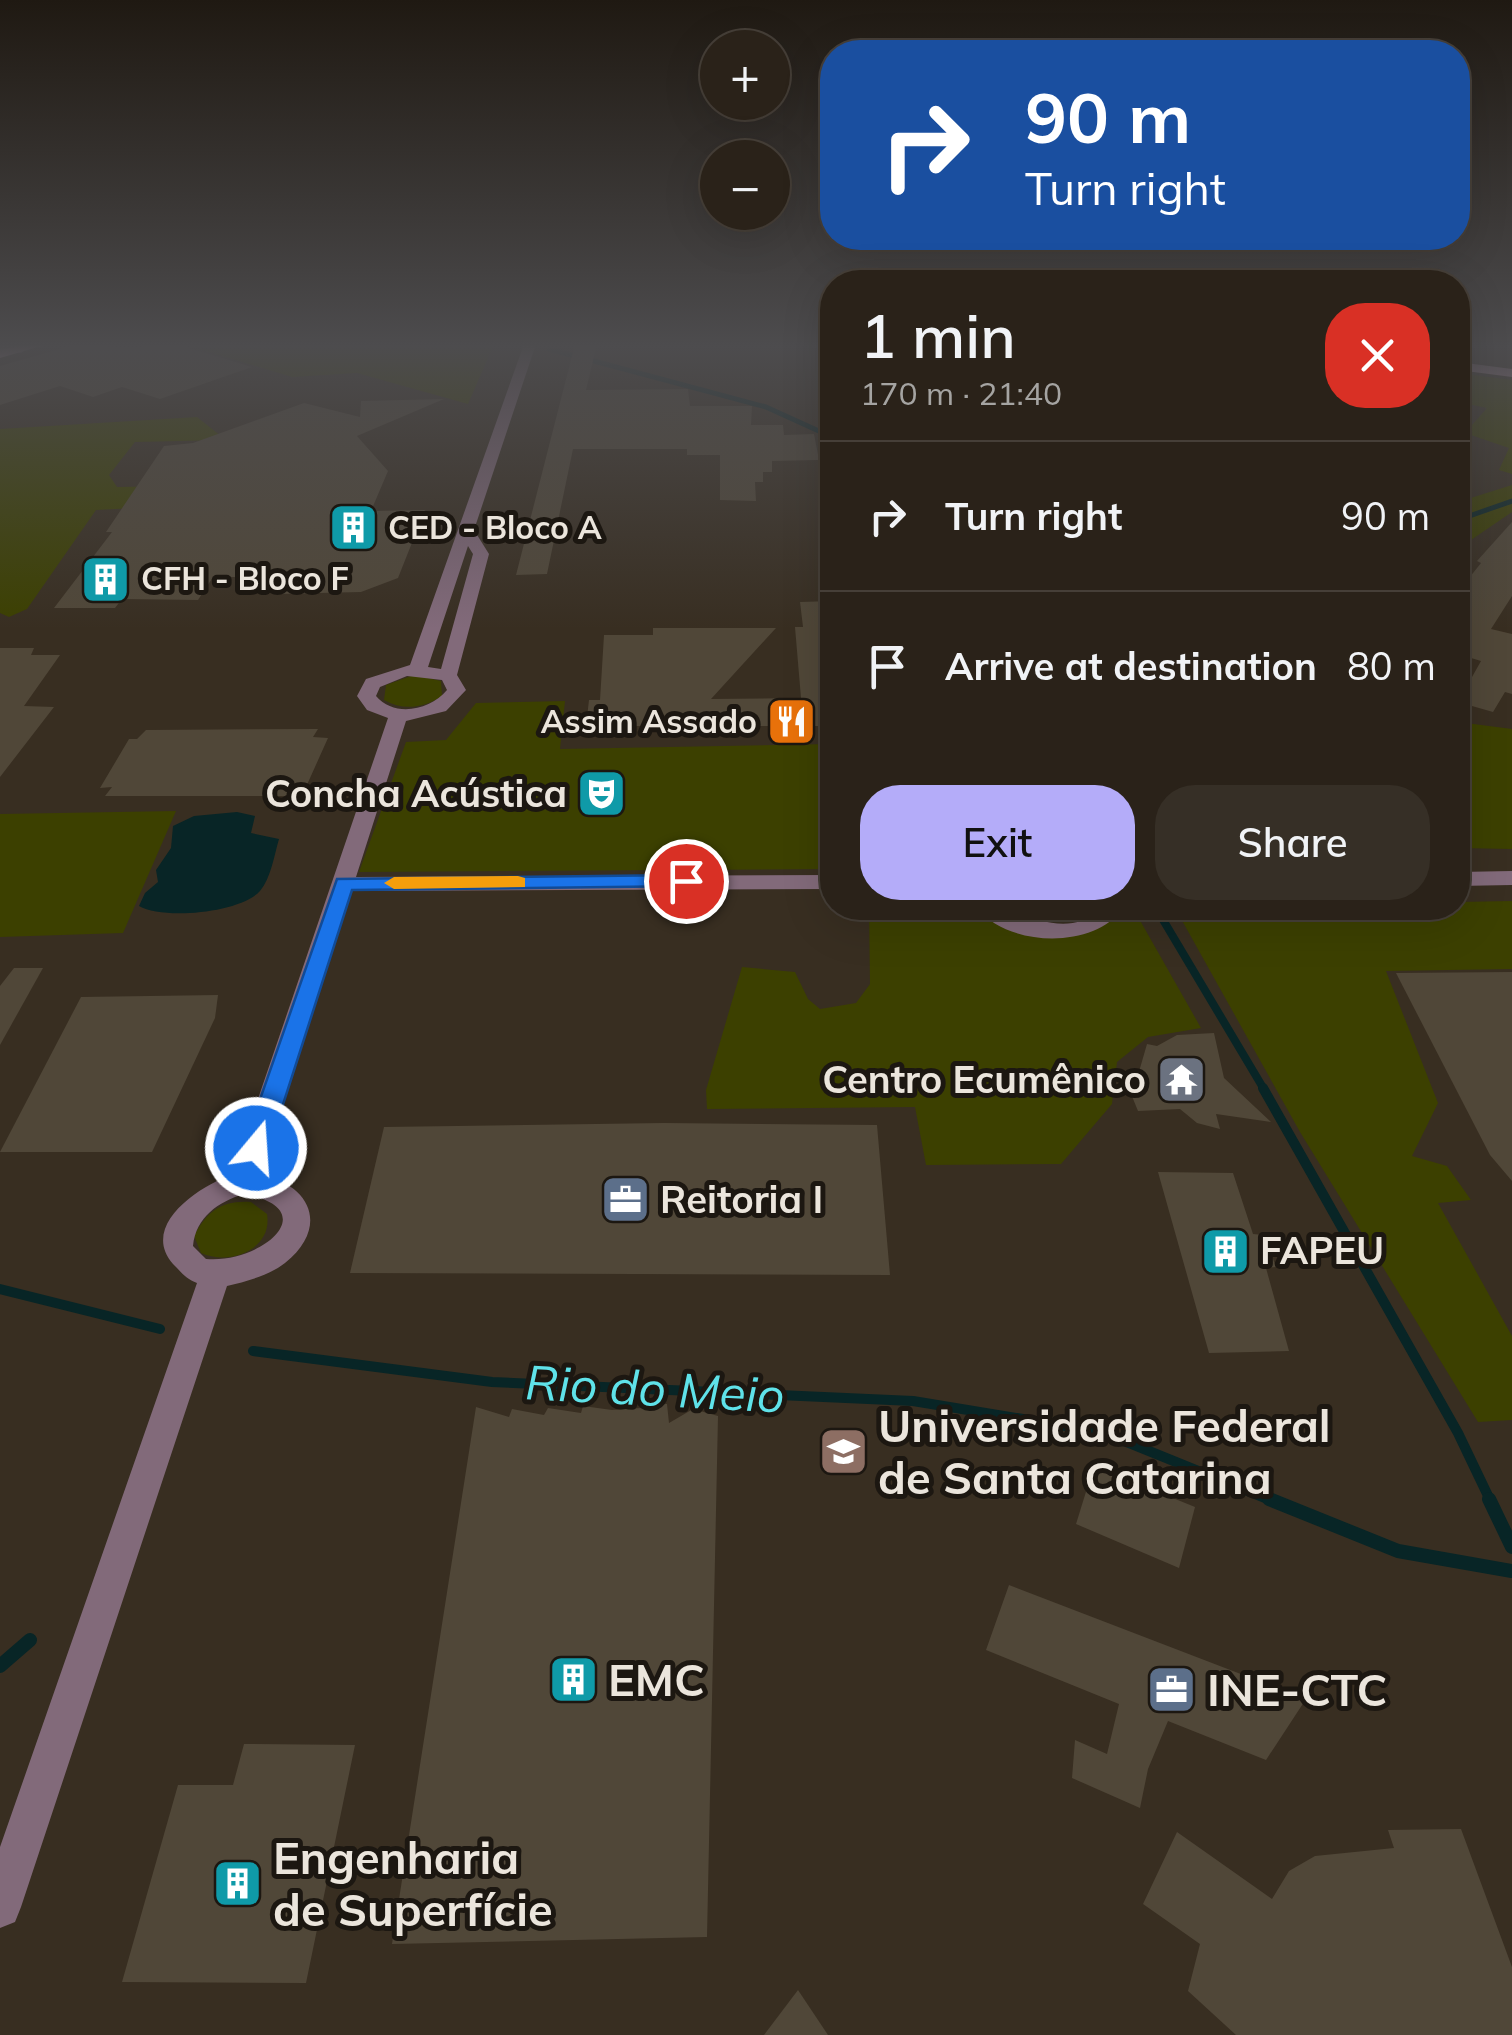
<!DOCTYPE html>
<meta charset="utf-8">
<style>
:root{--surface:#2a2219;--page:#362f26;--text:#f1f3f6;--muted:#a5a4a2;--line:#463f38;--accent:#b4acf9}
body{margin:0;font-family:Mulish,sans-serif;background:var(--page);color:var(--text);height:100vh;display:flex;flex-direction:column;font-size:38px;white-space:nowrap}
*{box-sizing:border-box;margin:0}
p{font-size:32px;color:var(--muted)}
.icon{flex:none;width:55px;height:55px;fill:none;stroke:currentColor;stroke-width:2;stroke-linecap:round;stroke-linejoin:round}
.map{position:relative;flex:1;overflow:hidden}
.panel{position:absolute;left:820px;top:270px;width:650px;height:650px;display:flex;flex-direction:column;background:var(--surface);border-radius:40px;box-shadow:0 10px 40px #0002,0 0 0 2px var(--line)}
.panel>*{flex:none}
.top-card{position:absolute;left:820px;top:40px;width:650px;height:210px;border-radius:40px;box-shadow:0 10px 40px #0002,0 0 0 2px var(--line);background:#1a4fa0;color:#fff;overflow:hidden}
.controls{position:absolute;left:700px;top:30px;display:grid;gap:20px}
.controls a{display:grid;place-items:center;width:90px;height:90px;border-radius:50%;background:var(--surface);box-shadow:0 10px 40px #0002,0 0 0 2px var(--line);font-size:50px}
.pin{position:absolute;display:grid;place-items:center;width:85px;height:85px;color:#fff;margin:-42px;border:5px solid #fff;border-radius:50%;box-shadow:0 2px 10px #0007}
.me{position:absolute;width:110px;margin:-55px;rotate:18deg;stroke-linejoin:round;filter:drop-shadow(0 0 8px #0008)}
.turn{display:flex;align-items:center;gap:35px;height:210px;padding:0 40px;font-size:45px}
.turn .icon{width:130px;height:130px;stroke-width:2.5}
.turn b{display:block;font-size:70px;line-height:85px}
.round{display:grid;place-items:center;flex:none;width:105px;height:105px;border-radius:40px;background:var(--page)}
.head{display:flex;align-items:center;justify-content:space-between;height:170px;padding:0 40px}
h1{font-size:60px;font-weight:600;line-height:75px}
.cta{display:flex;gap:20px;margin-top:auto;padding:20px 40px}
.cta a{flex:1;height:115px;border-radius:40px;background:var(--accent);color:#111;font-size:40px;font-weight:600;line-height:115px;text-align:center}
.cta a+a{background:var(--page);color:var(--text)}
ul{padding:0;list-style:none}
li{display:flex;align-items:center;gap:30px;height:150px;padding:0 40px;border-top:2px solid var(--line)}
li div{flex:1}
li b{display:block;font-size:38px}
li em{font-style:normal}
.map>svg:first-child{display:block}
.green{fill:#3c4000}
.water{fill:#082526}
.lines{fill:none;stroke-linecap:round;stroke-linejoin:round}
.stream-far3{stroke:#082526;stroke-width:5}
.stream-far2{stroke:#082526;stroke-width:8}
.stream-far1{stroke:#082526;stroke-width:10}
.stream{stroke:#082526;stroke-width:14}
.building{fill:#504738}
.minor{fill:#826a7a;fill-rule:evenodd}
.major{fill:#d3a3c4;fill-rule:evenodd}
.route{fill:#1a73e8;stroke:#114b97;stroke-width:2.5}
.slow{fill:#f59e0b}
.labels{text-anchor:middle;stroke-width:10;stroke-linejoin:round;paint-order:stroke}
.far-poi-label{font-size:32px;font-weight:bold;fill:#ebe5dc;stroke:#1c1711;text-anchor:start}
.poi-label{font-size:38px;font-weight:bold;fill:#ebe5dc;stroke:#1c1711;text-anchor:end}
.near-poi-label{font-size:45px;font-weight:bold;fill:#ebe5dc;stroke:#1c1711;text-anchor:start}
.near-water-label{font-size:48px;font-style:italic;fill:#5fe2e9;stroke:#1c1711}
</style>
<div class="map">
<svg width="1512" height="2035" viewBox="0 0 1512 2035">
<rect width="100%" height="100%" fill="#382e21"/>
<g class="green">
<polygon points="182,344 494,344 468,404 357,373 292,377"/>
<polygon points="1458,373 1512,380 1512,474 1499,470 1509,448 1465,433 1487,408 1458,402"/>
<polygon points="197,417 226,440 135,442 109,475 117,487 179,486 156,507 96,510 27,609 9,617 0,613 0,429"/>
<polygon points="1512,485 1512,512 1471,540 1458,566 1458,502"/>
<path d="M414,675L441,681L442,696C424,708 403,711 384,700L386,685Z"/>
<polygon points="565,701 560,749 832,744 832,869 359,872 406,742 446,740 476,703"/>
<polygon points="1458,722 1512,729 1512,849 1458,848"/>
<polygon points="176,811 123,933 0,937 0,814"/>
<polygon points="1512,901 1512,969 1386,971 1438,1103 1412,1156 1447,1166 1471,1200 1438,1203 1512,1336 1512,1420 1478,1422 1300,1132 1175,908 1269,908 1272,912 1458,908 1458,902"/>
<polygon points="869,908 988,908 1008,921 1070,930 1109,914 1112,908 1133,908 1201,1028 1148,1037 1117,1062 1112,1104 1061,1164 926,1165 915,1107 707,1109 706,1090 742,967 795,972 808,999 820,1009 856,1003 870,984"/>
<path d="M251,1202L267,1214C273,1250 229,1266 201,1253L194,1236C207,1211 222,1200 251,1202Z"/>
</g>
<path class="water" d="M237,812L255,816L251,833L279,839C274,856 271,878 260,891C240,913 163,920 139,906L145,893L158,882L156,870L171,848L173,826L194,816Z"/>
<g class="lines">
<g class="stream-far3">
<polyline points="549,349 766,407 832,437"/>
<polyline points="1458,520 1512,501"/>
</g>
<polyline class="stream-far2" points="1156,908 1265,1091"/>
<g class="stream-far1">
<polyline points="1263,1088 1458,1433 1491,1502"/>
<polyline points="0,1289 160,1329"/>
<polyline points="253,1351 492,1382 913,1401 1102,1432 1275,1502"/>
</g>
<g class="stream">
<polyline points="1269,1499 1398,1551 1512,1571"/>
<polyline points="1489,1499 1512,1547"/>
<polyline points="0,1666 30,1640"/>
</g>
</g>
<g class="building">
<polygon points="77,344 126,348 176,344 252,367 160,399 122,387 93,397 60,386 0,405 0,366"/>
<polygon points="575,344 597,344 586,390 688,389 690,406 752,406 751,425 783,425 784,435 814,434 819,460 772,461 772,472 763,472 763,482 755,482 756,501 720,500 720,455 687,455 687,449 573,449 547,574 516,575"/>
<polygon points="444,399 357,436 388,471 371,511 425,510 398,578 361,592 278,594 286,577 213,577 198,600 122,599 115,608 54,608 112,532 106,532 164,446 193,443 304,403 360,417 361,401"/>
<polygon points="1512,522 1512,596 1491,629 1512,634 1512,694 1505,692 1493,712 1458,702 1481,661 1458,654 1458,592 1481,563 1477,561"/>
<polygon points="832,601 832,726 586,726 589,700 600,700 604,635 653,635 653,628 776,628 711,699 801,698 795,627 803,627 800,602"/>
<polygon points="0,648 34,648 31,655 60,655 24,706 54,707 0,777"/>
<polygon points="318,729 313,737 328,738 306,787 298,787 294,796 105,796 112,787 100,788 129,739 137,739 146,730"/>
<polygon points="617,775 615,807 589,797 590,784 597,779"/>
<polygon points="14,968 43,968 0,1045 0,986"/>
<polygon points="1512,972 1512,1181 1490,1155 1396,973"/>
<polygon points="218,995 215,1018 152,1152 0,1152 81,997"/>
<polygon points="1214,1033 1224,1078 1271,1122 1216,1114 1220,1129 1197,1123 1180,1109 1138,1111 1127,1084 1136,1082 1147,1044 1157,1046 1177,1035"/>
<polygon points="664,1123 877,1125 890,1275 350,1273 384,1127"/>
<polygon points="1158,1172 1233,1173 1253,1234 1264,1235 1276,1267 1266,1268 1289,1351 1209,1353"/>
<polygon points="642,1403 667,1404 669,1423 693,1409 718,1416 707,1937 392,1944 476,1407 509,1417 512,1409 544,1415 548,1408 581,1413 583,1406 612,1410 641,1408"/>
<polygon points="1094,1466 1195,1507 1179,1568 1076,1524"/>
<polygon points="1009,1585 1306,1699 1266,1760 1168,1721 1148,1769 1140,1808 1072,1778 1075,1740 1107,1754 1119,1704 986,1650"/>
<polygon points="244,1744 355,1745 306,1983 122,1982 178,1785 233,1785"/>
<polygon points="1461,1829 1512,1967 1512,2035 1236,2035 1188,1991 1200,1944 1143,1904 1177,1832 1272,1899 1289,1871 1315,1856 1394,1848 1388,1830"/>
<polygon points="798,1990 828,2035 764,2035"/>
</g>
<g class="lines">
<g class="minor">
<polygon points="0,344 27,349 21,353 0,350"/>
<path d="M524,344H536L474,530L489,554L457,675L466,690L446,711L406,721L356,877L832,875V889L352,891L261,1175C312,1185 329,1228 285,1263C268,1276 247,1281 227,1286L21,1907L15,1922L0,1928V1847L197,1283C186,1279 181,1272 173,1264C139,1225 201,1185 232,1175L388,718L367,710L357,696L366,679L410,665ZM468,546L473,554L441,669L428,667ZM407,676L442,680L447,690C430,710 395,718 376,696L380,687ZM244,1194C326,1209 261,1264 206,1259L193,1246C196,1217 218,1202 244,1194Z"/>
<polygon points="1512,871 1512,885 1458,886 1458,872"/>
<path d="M977,908C1017,905 1065,945 1100,908H1123C1094,950 1008,947 977,908Z"/>
</g>
<g class="major">
<polygon points="27,344 48,344 0,358 0,350"/>
<polygon points="1458,362 1512,369 1512,377 1458,370"/>
</g>
</g>
<linearGradient id="sky" x2="0" y2="1"><stop stop-color="#1f1912"/><stop offset="0.55" stop-color="#4d4c4e"/><stop offset="1" stop-color="#4d4c4e" stop-opacity="0"/></linearGradient>
<rect width="1512" height="629" fill="url(#sky)"/>
<polygon class="route" points="686,875 693,877 693,886 352,890 269,1148 256,1157 247,1154 243,1148 337,879"/>
<polygon class="slow" points="518,876 525,878 525,887 394,889 384,883 394,877"/>
<defs>
<symbol id="building-square" viewBox="-11 -11 22 22"><rect x="-9" y="-9" width="18" height="18" rx="4" fill="#0f9aa8" stroke="#1c1711"/><path d="M-4-6H4V6H1V3H-1V6H-4ZM-2.5-4.3h1.7v1.8h-1.7ZM.8-4.3h1.7v1.8H.8ZM-2.5-1h1.7V.8h-1.7ZM.8-1h1.7V.8H.8Z" fill="#fff"/></symbol>
<symbol id="restaurant-square" viewBox="-11 -11 22 22"><rect x="-9" y="-9" width="18" height="18" rx="4" fill="#e8710a" stroke="#1c1711"/><path d="M-5-6h1v4h1v-4h1v4h1v-4h1v5L-1.5 .5V6h-2V.5L-5-1ZM5-6V6H3V1.5H1.5Q1.5-4 5-6Z" fill="#fff"/></symbol>
<symbol id="theatre-square" viewBox="-11 -11 22 22"><rect x="-9" y="-9" width="18" height="18" rx="4" fill="#0f9aa8" stroke="#1c1711"/><path d="M-5-5.5Q0-4 5-5.5V0Q5 5 0 6Q-5 5-5 0ZM-3.3-2.5H-1v1.5H-3.3ZM1-2.5H3.3v1.5H1ZM-2.8 1Q0 5.5 2.8 1Z" fill="#fff"/></symbol>
<symbol id="temple-square" viewBox="-11 -11 22 22"><rect x="-9" y="-9" width="18" height="18" rx="4" fill="#6b7280" stroke="#1c1711"/><path d="M0-6L5-2H3V0L6.5 2.5H4V6H1.5V3h-3V6H-4V2.5H-6.5L-3 0V-2H-5Z" fill="#fff"/></symbol>
<symbol id="office-square" viewBox="-11 -11 22 22"><rect x="-9" y="-9" width="18" height="18" rx="4" fill="#5c6f8a" stroke="#1c1711"/><path d="M-6-3h4V-5.5h4V-3h4V5H-6ZM-1-4.5V-3h2v-1.5ZM-6 0V1H6V0Z" fill="#fff"/></symbol>
<symbol id="university-square" viewBox="-11 -11 22 22"><rect x="-9" y="-9" width="18" height="18" rx="4" fill="#8d6e63" stroke="#1c1711"/><path d="M0-5L7-2L0 1L-7-2ZM-4 1L0 2.5L4 1V4Q0 6-4 4Z" fill="#fff"/></symbol>
</defs>
<g fill-rule="evenodd">
<use href="#building-square" x="326" y="500" width="55" height="55"/>
<use href="#building-square" x="78" y="552" width="55" height="55"/>
<use href="#restaurant-square" x="764" y="694" width="55" height="55"/>
<use href="#theatre-square" x="574" y="766" width="55" height="55"/>
<use href="#temple-square" x="1154" y="1052" width="55" height="55"/>
<use href="#office-square" x="598" y="1172" width="55" height="55"/>
<use href="#building-square" x="1198" y="1224" width="55" height="55"/>
<use href="#university-square" x="816" y="1424" width="55" height="55"/>
<use href="#building-square" x="546" y="1652" width="55" height="55"/>
<use href="#office-square" x="1144" y="1662" width="55" height="55"/>
<use href="#building-square" x="210" y="1856" width="55" height="55"/>
</g>
<g class="labels">
<g class="far-poi-label">
<text x="388" y="539">CED - Bloco A</text>
<text x="141" y="590">CFH - Bloco F</text>
<text x="757" y="733" text-anchor="end">Assim Assado</text>
</g>
<g class="poi-label">
<text x="567" y="807">Concha Acústica</text>
<text x="1146" y="1093">Centro Ecumênico</text>
<text x="660" y="1213" text-anchor="start">Reitoria I</text>
<text x="1260" y="1264" text-anchor="start">FAPEU</text>
</g>
<g class="near-poi-label">
<text x="878" y="1442">Universidade Federal<tspan x="878" dy="52">de Santa Catarina</tspan></text>
<text x="608" y="1696">EMC</text>
<text x="1207" y="1706">INE-CTC</text>
<text x="273" y="1874">Engenharia<tspan x="273" dy="52">de Superfície</tspan></text>
</g>
<g class="near-water-label">
<text transform="translate(655 1389) rotate(3)" y="17">Rio do Meio</text>
</g>
</g>
</svg>
<div class="controls">
<a>+</a>
<a>−</a>
</div>
<div class="pin" style="left:686px;top:881px;background:#d93025"><svg class="icon" aria-label="arrive" viewBox="0 0 24 24"><path d="M6 21V4h12l-3 4 3 4H6"/></svg></div>
<svg class="me" style="left:256px;top:1148px" viewBox="-20 -20 40 40"><circle r="17" fill="#1a73e8" stroke="#fff" stroke-width="3"/><path d="M0-11L8 9 0 5-8 9z" fill="#fff"/></svg>
<div class="top-card">
<div class="turn"><svg class="icon" aria-label="right" viewBox="0 0 24 24"><path d="M7 20v-9h11M14 6l5 5-5 5"/></svg><div><b>90 m</b>Turn right</div></div>
</div>
<section class="panel">
<div class="head"><div><h1>1 min</h1><p>170 m · 21:40</p></div><a class="round" style="background:#d93025;color:#fff"><svg class="icon" aria-label="close" viewBox="0 0 24 24"><path d="M6 6l12 12M18 6L6 18"/></svg></a></div>
<ul>
<li><svg class="icon" aria-label="right" viewBox="0 0 24 24"><path d="M7 20v-9h11M14 6l5 5-5 5"/></svg><div><b>Turn right</b></div><em>90 m</em></li>
<li><svg class="icon" aria-label="arrive" viewBox="0 0 24 24"><path d="M6 21V4h12l-3 4 3 4H6"/></svg><div><b>Arrive at destination</b></div><em>80 m</em></li>
</ul>
<div class="cta"><a>Exit</a><a>Share</a></div>
</section>
</div>
